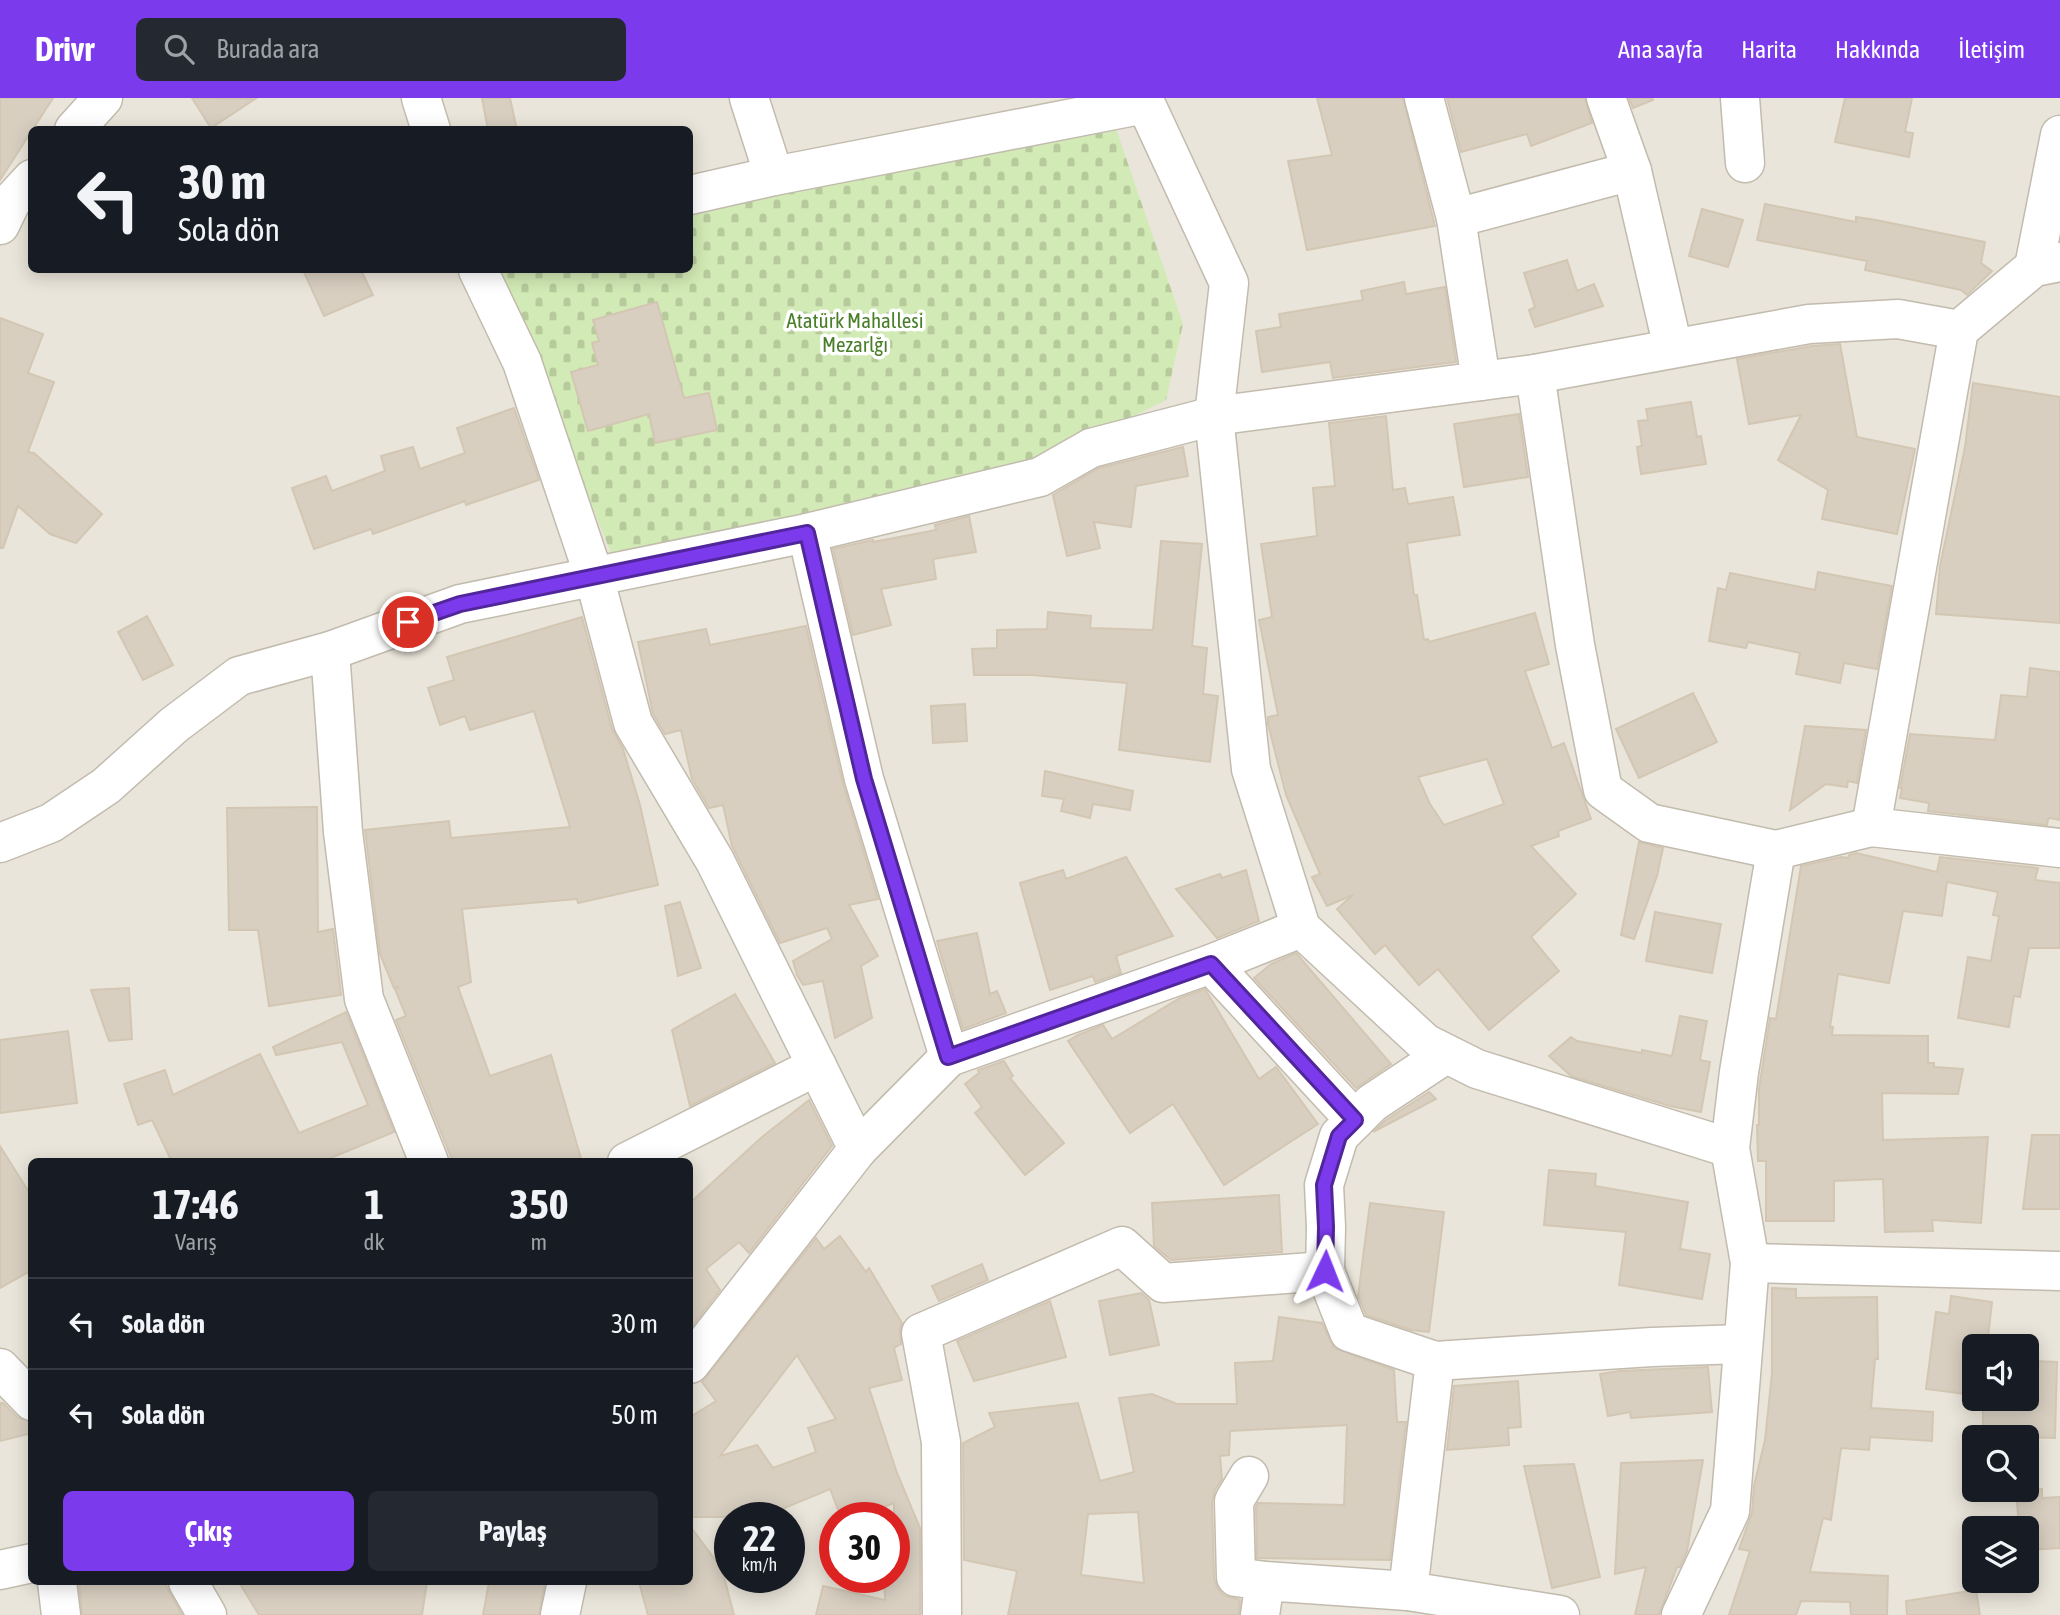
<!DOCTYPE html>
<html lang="tr">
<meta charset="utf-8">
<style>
:root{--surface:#171b24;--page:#242831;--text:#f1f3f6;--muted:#9ea1a6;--line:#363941;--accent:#7c3aed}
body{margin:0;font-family:"Asap Condensed",sans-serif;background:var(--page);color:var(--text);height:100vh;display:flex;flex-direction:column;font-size:26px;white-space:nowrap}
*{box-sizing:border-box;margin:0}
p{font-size:23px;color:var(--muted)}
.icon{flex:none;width:38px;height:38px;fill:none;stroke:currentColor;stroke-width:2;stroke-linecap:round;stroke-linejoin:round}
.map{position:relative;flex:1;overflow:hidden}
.sheet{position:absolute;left:28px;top:1060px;width:665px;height:427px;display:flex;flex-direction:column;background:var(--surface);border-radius:10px;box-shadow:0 4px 18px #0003}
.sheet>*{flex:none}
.guide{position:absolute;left:28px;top:28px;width:665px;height:147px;border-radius:10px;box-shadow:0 4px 18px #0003;background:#171b24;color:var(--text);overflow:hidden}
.buttons{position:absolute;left:1962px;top:1236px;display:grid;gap:14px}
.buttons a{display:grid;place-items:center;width:77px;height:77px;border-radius:10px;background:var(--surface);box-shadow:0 4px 18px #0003;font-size:35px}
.speed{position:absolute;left:714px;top:1404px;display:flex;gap:14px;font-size:35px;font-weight:700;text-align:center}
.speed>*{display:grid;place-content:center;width:91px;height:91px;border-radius:50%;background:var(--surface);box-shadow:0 4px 18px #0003;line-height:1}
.speed small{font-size:18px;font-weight:400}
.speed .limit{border:10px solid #d22;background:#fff;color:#111}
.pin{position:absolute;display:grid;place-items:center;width:60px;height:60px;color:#fff;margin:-30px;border:4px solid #fff;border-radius:50%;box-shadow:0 2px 7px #0007}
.me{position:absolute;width:77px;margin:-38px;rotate:2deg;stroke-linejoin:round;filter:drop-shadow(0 0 5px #0008)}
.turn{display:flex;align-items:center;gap:24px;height:147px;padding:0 35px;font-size:32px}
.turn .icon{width:91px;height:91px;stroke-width:2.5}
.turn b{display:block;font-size:49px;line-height:60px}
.eta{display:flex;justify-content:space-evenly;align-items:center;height:119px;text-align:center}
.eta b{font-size:42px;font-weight:700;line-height:49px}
.primary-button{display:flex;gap:14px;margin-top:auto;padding:14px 35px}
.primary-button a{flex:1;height:80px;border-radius:10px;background:var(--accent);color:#fff;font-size:28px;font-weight:700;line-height:80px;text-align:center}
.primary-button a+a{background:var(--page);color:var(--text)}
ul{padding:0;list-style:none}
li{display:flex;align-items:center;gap:21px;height:91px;padding:0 35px;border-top:2px solid var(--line)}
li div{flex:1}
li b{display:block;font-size:26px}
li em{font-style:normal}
header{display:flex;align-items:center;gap:42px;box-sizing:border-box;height:98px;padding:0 35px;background:var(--accent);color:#fff}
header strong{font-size:33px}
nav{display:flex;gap:38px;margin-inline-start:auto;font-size:24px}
.search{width:490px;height:63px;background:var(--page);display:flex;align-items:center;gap:18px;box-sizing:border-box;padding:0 24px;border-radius:10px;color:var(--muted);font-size:26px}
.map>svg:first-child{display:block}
.residential{fill:#eae5da;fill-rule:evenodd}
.cemetery{fill:url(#cemetery-stones)}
.building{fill:#d8cfc1;stroke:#d3c7b4;stroke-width:2;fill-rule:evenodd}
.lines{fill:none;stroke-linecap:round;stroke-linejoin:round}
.minor-casing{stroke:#c2bbae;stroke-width:41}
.minor{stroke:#fff;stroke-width:38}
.route-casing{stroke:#51269a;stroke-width:18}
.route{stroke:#7c3aed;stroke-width:12}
.labels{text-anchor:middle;stroke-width:7;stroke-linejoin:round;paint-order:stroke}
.park-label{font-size:21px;fill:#4a7f2a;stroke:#fff}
</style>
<header>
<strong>Drivr</strong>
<div class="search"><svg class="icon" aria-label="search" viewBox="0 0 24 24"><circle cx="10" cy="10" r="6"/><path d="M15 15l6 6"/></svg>Burada ara</div>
<nav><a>Ana sayfa</a><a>Harita</a><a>Hakkında</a><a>İletişim</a></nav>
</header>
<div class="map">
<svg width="2060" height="1517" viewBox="0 0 2060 1517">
<defs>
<pattern id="cemetery-stones" width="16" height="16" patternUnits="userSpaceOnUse" patternTransform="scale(1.75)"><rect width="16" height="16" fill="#d2eab5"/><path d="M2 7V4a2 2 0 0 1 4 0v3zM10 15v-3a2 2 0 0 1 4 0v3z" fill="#b6ca9c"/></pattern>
</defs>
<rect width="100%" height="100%" fill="#f6f3ec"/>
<path class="residential" d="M0,0H2060V1517H0ZM32,32H690V172H32ZM32,1064H690V1484H32ZM1974,1248H2026V1300H1974ZM1974,1339H2026V1391H1974ZM730,1419H789V1479H730ZM835,1419H894V1479H835ZM1974,1430H2026V1482H1974Z"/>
<polygon class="cemetery" points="1114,25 1183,226 1166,302 1084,343 982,384 617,470 498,172 690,172 690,85"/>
<g class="building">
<polygon points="0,0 53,0 0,82"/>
<polygon points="192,0 194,0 255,1 211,30"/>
<polygon points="482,0 510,0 517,32 488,32"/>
<polygon points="1317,0 1403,0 1435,128 1307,152 1288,63 1332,57"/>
<polygon points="1447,0 1585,0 1592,25 1531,48 1527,36 1461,54"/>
<polygon points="1629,0 1652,0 1653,2 1633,10"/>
<polygon points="1845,0 1912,0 1905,34 1913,35 1909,59 1835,44"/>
<polygon points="1765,106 1856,124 1856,119 1876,122 1985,144 1981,165 1992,173 1967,197 1961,192 1865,172 1867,163 1757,142"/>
<polygon points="1702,111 1743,122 1728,169 1689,158"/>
<polygon points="1567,162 1577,193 1594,186 1603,208 1535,229 1529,212 1535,209 1524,175"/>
<polygon points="303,172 361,172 373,197 324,218"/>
<polygon points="1404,184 1406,196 1445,189 1456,264 1333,280 1330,264 1262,274 1256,233 1281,229 1279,216 1363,202 1361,193"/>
<polygon points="657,204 684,300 709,295 717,332 655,345 649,316 588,333 571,274 598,267 592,245 599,243 593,222"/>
<polygon points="0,220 43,236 28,275 54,284 28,354 34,355 102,416 76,445 50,436 18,408 3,450 0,450"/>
<polygon points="1840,246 1857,339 1915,351 1897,436 1822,421 1828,392 1778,362 1801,317 1749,326 1737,261 1812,248"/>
<polygon points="1973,285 2060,299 2060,525 1936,516 1940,468 1965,349"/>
<polygon points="1691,304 1697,339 1701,338 1706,366 1641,376 1637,349 1642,348 1638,323 1648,322 1646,311"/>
<polygon points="514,310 539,382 466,407 465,403 373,436 371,431 314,451 292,390 326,378 332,393 385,373 381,358 413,349 420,371 465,355 457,330"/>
<polygon points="1519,316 1528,379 1464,389 1454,326"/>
<path d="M1386,318L1393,392L1405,390L1408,406L1453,399L1460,437L1407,445L1414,497H1417L1424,542L1428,541L1429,544L1535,515L1549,566L1525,573L1552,650L1564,645L1591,721L1558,733L1559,738L1531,748L1576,796L1531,839L1559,873L1489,932L1438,871L1419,887L1385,847L1375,856L1337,811L1353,797L1327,808L1312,779L1320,776L1286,697L1268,626V619L1278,617L1259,522L1272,519L1261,446L1317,438L1313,390L1335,388L1329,325ZM1487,661L1504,706L1444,727L1430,706L1418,679Z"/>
<polygon points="1183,349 1188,378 1136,388 1131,429 1094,424 1100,450 1067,458 1053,397 1099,370"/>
<polygon points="969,418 976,454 933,461 936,481 881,491 891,527 853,537 833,451 873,442 873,444 936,432 935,427"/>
<polygon points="1161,443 1202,446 1192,548 1207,550 1203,596 1218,598 1210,664 1119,652 1127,585 1032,577 974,577 972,551 997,550 997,532 1047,531 1048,514 1091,518 1090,530 1153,532"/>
<polygon points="1818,474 1892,488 1877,571 1844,565 1840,585 1796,576 1800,555 1748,544 1746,550 1709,543 1718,490 1726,492 1730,475 1815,492"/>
<polygon points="147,518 173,567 143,582 118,534"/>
<polygon points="582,519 612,631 623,651 640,707 658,787 578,805 577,801 462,811 471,884 458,889 490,978 551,957 582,1064 453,1064 396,922 406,918 395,891 399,889 394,890 380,856 365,732 449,723 451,740 570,729 534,613 470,632 465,618 440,627 428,590 454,582 447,559"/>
<polygon points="806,528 843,686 878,801 849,807 878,858 861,868 872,920 835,940 823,883 803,887 797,877 793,863 832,841 827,830 780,845 732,748 723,707 709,710 692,681 681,632 665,636 653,616 638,544 706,531 710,547"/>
<polygon points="2030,570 2060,574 2060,722 2050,720 2048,721 2047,727 1928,713 1929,705 1900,700 1902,690 1900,690 1910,636 1995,642 2001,597 2027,599"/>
<polygon points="1693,595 1717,644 1639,680 1616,631"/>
<polygon points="965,606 967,643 933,645 931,608"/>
<polygon points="1805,628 1866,632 1857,685 1848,683 1847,689 1826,686 1790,712"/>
<polygon points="1045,673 1133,693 1130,712 1093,706 1090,720 1061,713 1064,701 1042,698"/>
<polygon points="317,709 318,834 333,831 341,897 269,908 258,832 229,832 227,710"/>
<polygon points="1639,744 1663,750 1657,778 1634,841 1621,837"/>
<polygon points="1856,755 1937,774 1940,759 2038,770 2035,782 2060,785 2060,850 2029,850 2020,899 2014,898 2009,929 1958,920 1968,859 1991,863 1999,818 1993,817 1998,794 1947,784 1942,818 1903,813 1889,885 1838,876 1830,929 1833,929 1832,937 1928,938 1928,965 1934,965 1934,969 1963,971 1958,996 1882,995 1883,1042 1988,1039 1981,1125 1932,1122 1933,1133 1885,1134 1883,1081 1834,1083 1834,1123 1766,1123 1766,1063 1758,1063 1757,1027 1759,1027 1759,991 1770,920 1776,921 1801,768 1841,759 1848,760 1849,757"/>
<polygon points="1126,759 1173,838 1116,858 1121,875 1095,884 1093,878 1050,892 1020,785 1063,772 1066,781"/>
<polygon points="1246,772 1259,823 1217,840 1176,791 1220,776 1222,780"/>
<polygon points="680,804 701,870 678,878 665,808"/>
<polygon points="1655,814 1721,826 1712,875 1646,863"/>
<polygon points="977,835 990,896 997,893 1006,915 963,931 937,843"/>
<polygon points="1296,855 1391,966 1356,990 1254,880 1271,866"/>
<polygon points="129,890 132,941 109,943 91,892"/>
<polygon points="1205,891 1259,981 1276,969 1318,1026 1224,1087 1173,1006 1130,1035 1068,943 1078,937 1103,927 1112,941 1180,900"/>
<polygon points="735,896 775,965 690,1008 672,932"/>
<polygon points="346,914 394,1034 321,1064 172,1064 152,1022 138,1027 124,986 165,972 173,997 260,956 299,1035 368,1007 342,944 276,957 273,949"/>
<polygon points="1680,918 1707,923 1700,962 1710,964 1701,1014 1670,1008 1571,978 1549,958 1571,939 1577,943 1642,955 1642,952 1672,958"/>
<polygon points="68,933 77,1005 0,1015 0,942"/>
<polygon points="1004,963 1013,978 1010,980 1064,1045 1025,1077 975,1015 982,1009 965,986 979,975 978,972"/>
<polygon points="1429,994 1436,1001 1373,1034 1386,1022"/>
<polygon points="809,1002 832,1048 749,1155 739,1144 706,1171 720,1192 690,1231 690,1105 762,1039"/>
<polygon points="2032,1037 2060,1037 2060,1111 2023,1111"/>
<polygon points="0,1048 32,1099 32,1172 0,1190"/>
<polygon points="1549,1072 1596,1076 1595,1088 1688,1104 1680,1151 1710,1156 1702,1201 1619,1187 1626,1134 1544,1127"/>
<polygon points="1279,1097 1282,1154 1171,1162 1154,1148 1152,1105"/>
<polygon points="1370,1105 1444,1114 1429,1234 1411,1232 1366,1217 1358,1198"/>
<path d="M840,1138L866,1174L869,1170L902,1225L900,1230L901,1246L894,1250L902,1282L869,1290L897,1375L920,1430V1517H816L823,1488L885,1502L884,1479H894V1405L859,1419H841L830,1391L763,1419H690V1319L716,1303L702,1284L816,1140L824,1151ZM797,1257L836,1321L808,1330L816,1354L773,1370L757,1347L720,1358Z"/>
<polygon points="982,1166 988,1182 939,1203 932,1188"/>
<polygon points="1772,1190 1796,1191 1796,1200 1877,1199 1878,1261 1875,1261 1871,1310 1933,1314 1932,1343 1870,1339 1869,1352 1841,1350 1831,1422 1823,1420 1810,1474 1888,1478 1887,1517 1851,1517 1850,1504 1801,1503 1796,1517 1729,1517 1750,1453 1739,1451 1752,1415 1754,1388 1765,1342 1772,1275"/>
<polygon points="1141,1195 1149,1202 1159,1247 1110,1257 1099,1203"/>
<polygon points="1951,1198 1992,1204 1987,1248 1974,1248 1974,1297 1926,1291 1936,1214 1949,1216"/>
<polygon points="1050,1203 1066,1259 974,1283 957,1243"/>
<path d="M1279,1219L1322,1225L1334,1250L1394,1272L1397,1324H1406L1390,1462L1257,1460L1256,1409L1258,1405L1344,1407L1347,1327L1230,1333L1229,1357L1220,1358L1222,1381L1215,1392L1212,1404L1214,1480L1217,1489L1223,1497L1240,1502L1239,1517H1008L1017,1473L964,1462L963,1345L995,1329L989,1315L1078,1305L1100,1383L1134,1374L1119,1300L1152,1296L1177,1306H1237L1235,1265L1273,1263ZM1138,1414L1144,1485L1081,1477L1088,1416Z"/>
<polygon points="2034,1263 2057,1264 2055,1340 1983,1338 1983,1300 2026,1300 2026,1293 2033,1293"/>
<polygon points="1708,1269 1712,1314 1631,1320 1630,1314 1608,1318 1600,1276 1619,1273"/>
<polygon points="1518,1283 1521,1329 1508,1330 1509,1347 1447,1352 1454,1288"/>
<polygon points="0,1305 3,1305 17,1319 30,1324 32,1335 0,1343"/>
<polygon points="1703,1362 1687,1453 1680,1469 1677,1469 1659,1517 1635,1517 1646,1469 1615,1476 1621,1365"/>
<polygon points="1574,1366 1600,1479 1552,1490 1524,1368"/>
<polygon points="2016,1391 2042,1391 2042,1400 2060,1399 2060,1450 2026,1452 2026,1430 2019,1430"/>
<polygon points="690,1428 722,1471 734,1517 648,1517 639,1484 690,1484"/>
<polygon points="79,1484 164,1484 182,1517 82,1517"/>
<polygon points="239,1484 427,1484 422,1517 259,1517"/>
<polygon points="489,1484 545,1484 539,1517 483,1517"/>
<polygon points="1976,1492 1980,1517 1907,1517 1906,1503"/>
</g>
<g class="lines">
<defs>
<g id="minor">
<polyline points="421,0 431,32"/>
<polyline points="749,0 774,78"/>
<polyline points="1143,0 1229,185 1214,318 1251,671 1301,830 1425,945 1477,971 1730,1050"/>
<polyline points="1424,0 1456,120 1481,283"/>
<polyline points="1606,0 1632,73"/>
<polyline points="1740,0 1745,65"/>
<polyline points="74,32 103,0"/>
<polyline points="690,97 774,78 1145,6"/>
<polyline points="1456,120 1632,73 1673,250"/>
<polyline points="0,127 11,104 32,81"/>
<polyline points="2034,169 2060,37"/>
<polyline points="478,172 522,264 594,478 633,625 715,763 858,1051"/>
<polyline points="1535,276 1575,547 1603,692 1649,725 1776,752 1871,729 2060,750"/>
<polyline points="807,435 864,681 949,959"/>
<polyline points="330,553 343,734 364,901 429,1064"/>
<polyline points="1871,729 1959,232 2034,169 2060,164"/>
<polyline points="0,745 51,725 106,688 174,627 239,578 330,553 460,506 807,435 1040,379 1091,350 1214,318 1535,276 1809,226 1898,221 1959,232"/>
<polyline points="1211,866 1355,1022"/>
<polyline points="1446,956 1372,1005 1339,1038 1324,1087 1326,1129 1325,1173 1349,1234 1435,1263 1652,1249 1743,1246"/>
<polyline points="627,1064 817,968"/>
<polyline points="1750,1165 2060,1173"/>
<polyline points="690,1266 858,1051 949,959 1211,866 1301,830"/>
<polyline points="0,1270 32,1303"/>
<polyline points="1249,1378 1234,1403 1236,1479 1265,1483"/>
<polyline points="0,1472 32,1465"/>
<polyline points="57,1484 61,1517"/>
<polyline points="188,1484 207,1517"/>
<polyline points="1408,1493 1435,1263"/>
<polyline points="560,1517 567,1484"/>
<polyline points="942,1517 941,1344 921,1235 1122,1148 1163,1185 1325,1173"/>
<polyline points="1260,1517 1265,1483 1408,1493 1560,1517"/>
<polyline points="1681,1517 1730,1413 1750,1165 1730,1050 1739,974 1776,752"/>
</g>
</defs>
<use href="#minor" class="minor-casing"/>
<use href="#minor" class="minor"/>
</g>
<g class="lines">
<defs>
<polyline id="route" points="408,524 460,506 807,435 864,681 948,959 1211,866 1355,1022 1339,1038 1324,1087 1326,1129 1325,1173"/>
</defs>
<use href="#route" class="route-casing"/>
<use href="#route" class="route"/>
</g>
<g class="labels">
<g class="park-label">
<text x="855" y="230">Atatürk Mahallesi<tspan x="855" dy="24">Mezarlğı</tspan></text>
</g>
</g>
</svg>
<div class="buttons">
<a><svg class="icon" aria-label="sound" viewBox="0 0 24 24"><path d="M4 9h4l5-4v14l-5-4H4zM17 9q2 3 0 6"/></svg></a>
<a><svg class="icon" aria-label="search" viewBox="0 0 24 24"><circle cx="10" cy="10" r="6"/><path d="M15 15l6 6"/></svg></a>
<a><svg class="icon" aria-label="layers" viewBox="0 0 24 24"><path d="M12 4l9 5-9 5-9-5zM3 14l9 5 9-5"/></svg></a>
</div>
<div class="speed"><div>22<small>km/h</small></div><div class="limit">30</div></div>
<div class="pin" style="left:408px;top:524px;background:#d93025"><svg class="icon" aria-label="arrive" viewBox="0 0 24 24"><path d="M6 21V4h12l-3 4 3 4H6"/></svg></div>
<svg class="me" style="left:1325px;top:1173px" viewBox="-20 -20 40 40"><path d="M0-17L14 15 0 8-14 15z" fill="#7c3aed" stroke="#fff" stroke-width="4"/></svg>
<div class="guide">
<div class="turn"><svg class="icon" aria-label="left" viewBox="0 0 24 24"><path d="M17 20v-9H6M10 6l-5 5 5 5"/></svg><div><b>30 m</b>Sola dön</div></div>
</div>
<section class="sheet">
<div class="eta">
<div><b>17:46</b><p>Varış</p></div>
<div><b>1</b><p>dk</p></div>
<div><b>350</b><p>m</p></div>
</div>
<ul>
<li><svg class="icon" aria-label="left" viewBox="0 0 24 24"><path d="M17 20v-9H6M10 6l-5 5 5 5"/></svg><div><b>Sola dön</b></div><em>30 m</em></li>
<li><svg class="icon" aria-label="left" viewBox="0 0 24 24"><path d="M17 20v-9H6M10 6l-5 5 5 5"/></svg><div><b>Sola dön</b></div><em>50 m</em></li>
</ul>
<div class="primary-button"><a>Çıkış</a><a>Paylaş</a></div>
</section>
</div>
